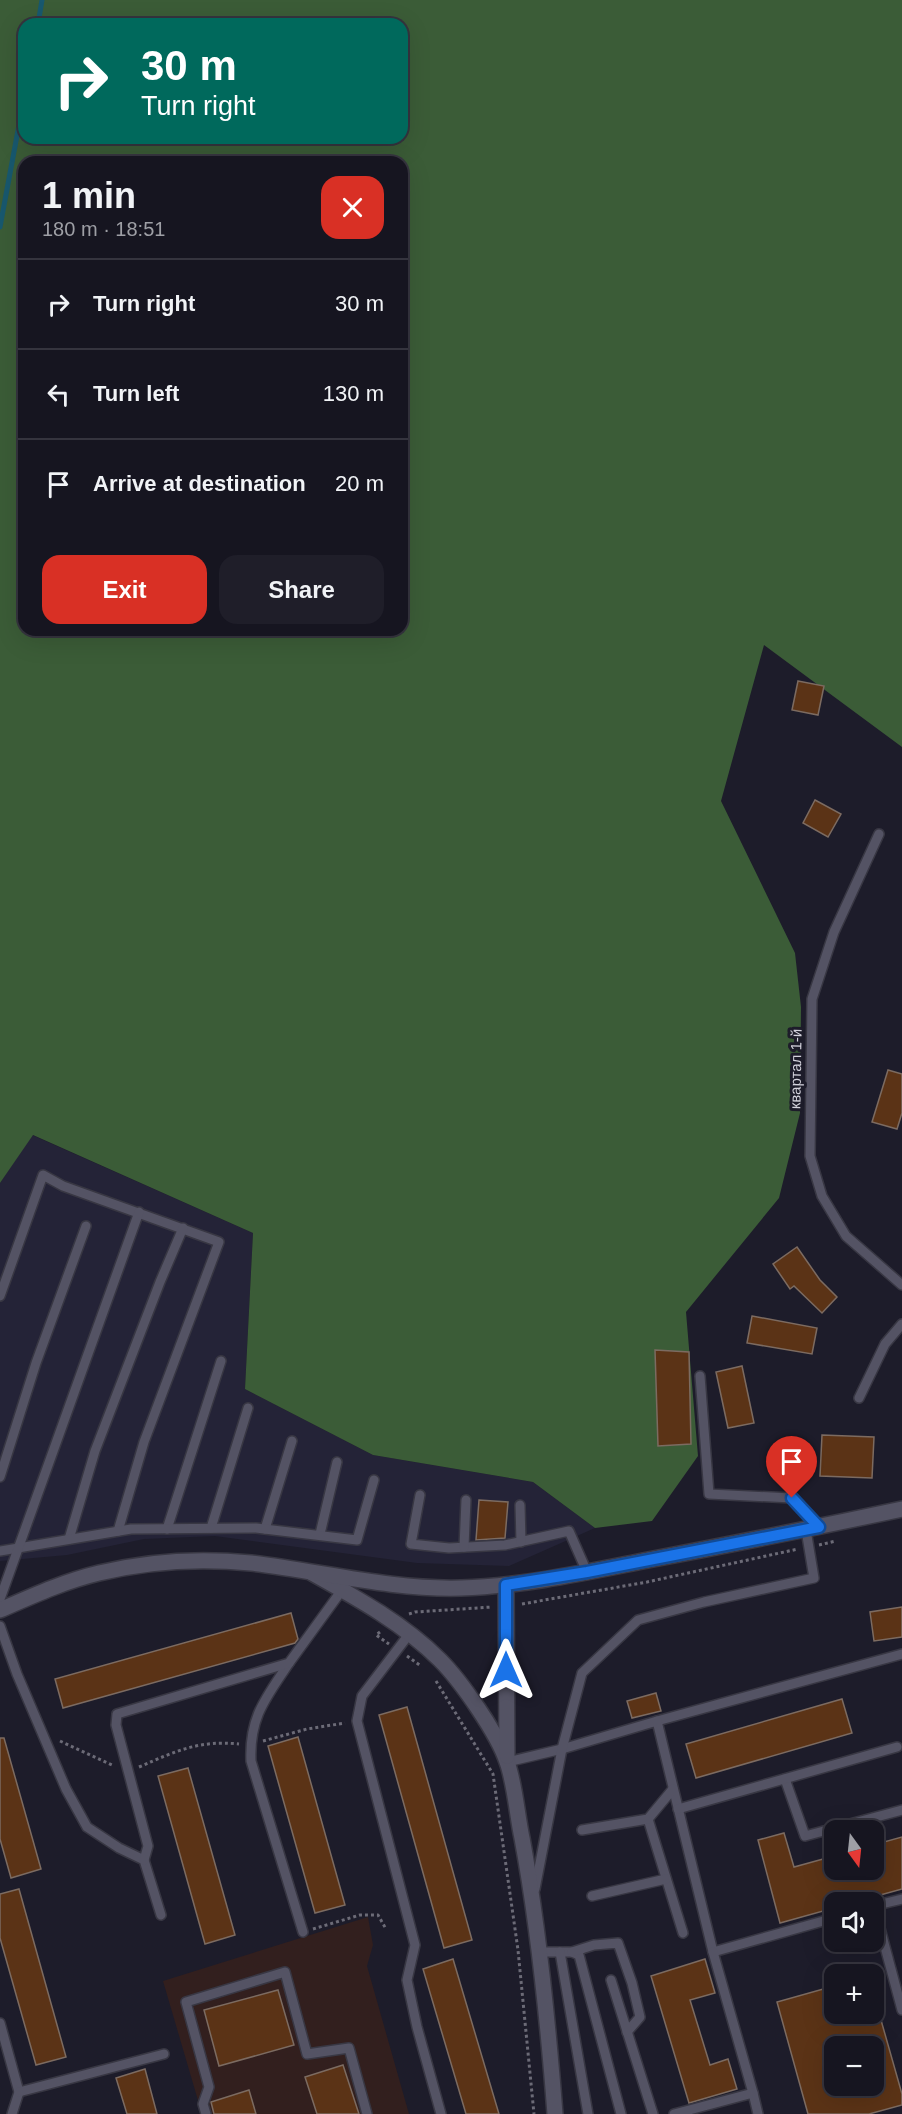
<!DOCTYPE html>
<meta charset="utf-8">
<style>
:root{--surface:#161520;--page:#1f1e29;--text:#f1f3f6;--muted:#9e9fa5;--line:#35343e;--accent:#d93025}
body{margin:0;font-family:Arial,sans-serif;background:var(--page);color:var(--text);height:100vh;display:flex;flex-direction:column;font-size:22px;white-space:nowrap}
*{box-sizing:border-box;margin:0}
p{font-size:20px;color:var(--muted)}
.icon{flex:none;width:33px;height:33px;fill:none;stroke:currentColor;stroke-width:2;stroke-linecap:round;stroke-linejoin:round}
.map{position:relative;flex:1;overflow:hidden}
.drawer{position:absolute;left:18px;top:156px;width:390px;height:480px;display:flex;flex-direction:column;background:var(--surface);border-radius:18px;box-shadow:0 6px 24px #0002,0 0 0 2px var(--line)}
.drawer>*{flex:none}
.guide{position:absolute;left:18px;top:18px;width:390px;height:126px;border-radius:18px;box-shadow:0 6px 24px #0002,0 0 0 2px var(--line);background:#00695c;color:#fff;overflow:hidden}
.needle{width:39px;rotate:165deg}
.buttons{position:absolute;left:824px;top:1820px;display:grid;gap:12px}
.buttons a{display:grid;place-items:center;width:60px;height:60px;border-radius:12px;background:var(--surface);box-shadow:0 6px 24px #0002,0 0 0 2px var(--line);font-size:30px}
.pin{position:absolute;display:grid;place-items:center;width:51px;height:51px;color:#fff;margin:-62px -26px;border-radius:50% 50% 50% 0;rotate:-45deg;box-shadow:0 0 6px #0007}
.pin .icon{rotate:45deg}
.me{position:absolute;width:66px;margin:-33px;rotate:0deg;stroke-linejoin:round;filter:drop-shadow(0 0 4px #0008)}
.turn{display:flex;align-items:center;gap:21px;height:126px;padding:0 24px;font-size:27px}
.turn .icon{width:78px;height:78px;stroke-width:2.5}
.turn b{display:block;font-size:42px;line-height:51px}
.round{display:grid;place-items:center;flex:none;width:63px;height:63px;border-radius:18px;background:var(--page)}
.headline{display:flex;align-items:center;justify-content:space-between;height:102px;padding:0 24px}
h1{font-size:36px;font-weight:600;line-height:45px}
.cta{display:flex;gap:12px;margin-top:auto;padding:12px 24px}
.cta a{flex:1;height:69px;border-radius:18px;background:var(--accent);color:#fff;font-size:24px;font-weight:600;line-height:69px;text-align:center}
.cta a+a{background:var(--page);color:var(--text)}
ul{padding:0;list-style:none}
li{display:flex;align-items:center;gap:18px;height:90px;padding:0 24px;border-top:2px solid var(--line)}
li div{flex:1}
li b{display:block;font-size:22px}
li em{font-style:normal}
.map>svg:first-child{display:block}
.built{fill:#242337}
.education{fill:#321f1e}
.forest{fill:#3b5c37;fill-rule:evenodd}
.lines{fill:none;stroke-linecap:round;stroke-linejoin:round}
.stream{stroke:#18586e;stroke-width:5}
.building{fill:#5b3316;stroke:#7c6b61;stroke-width:1.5;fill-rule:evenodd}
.service-casing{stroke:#383743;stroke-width:12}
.tertiary-casing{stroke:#383743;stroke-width:18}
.secondary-casing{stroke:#383743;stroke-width:18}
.path{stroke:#6c6b77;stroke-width:3;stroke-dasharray:3 3;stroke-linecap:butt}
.service{stroke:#545364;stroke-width:9}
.tertiary{stroke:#545364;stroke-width:15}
.secondary{stroke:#545364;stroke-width:15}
.route-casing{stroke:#114b97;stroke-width:15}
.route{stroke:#1a73e8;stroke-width:10}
.labels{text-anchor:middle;stroke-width:6;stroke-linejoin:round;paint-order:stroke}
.street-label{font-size:15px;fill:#d4d3dd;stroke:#1d1c2a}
</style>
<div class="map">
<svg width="902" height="2114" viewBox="0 0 902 2114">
<rect width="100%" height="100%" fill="#1d1c2a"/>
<polygon class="built" points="32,1135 253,1233 245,1389 373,1455 533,1482 595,1528 509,1566 417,1563 215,1536 144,1539 67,1555 0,1561 0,1183"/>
<polygon class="education" points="368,1917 373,1945 367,1966 409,2114 202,2114 163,1981"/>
<path class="forest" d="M0,0H902V747L764,645L721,801L795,953L801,1007L800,1113L779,1198L686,1312L698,1456L652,1521L595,1528L533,1482L373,1455L245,1389L253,1233L33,1135L0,1183ZM24,24H402V138H24ZM24,162H402V630H24Z"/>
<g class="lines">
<g class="stream">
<polyline points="38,24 42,0"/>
<polyline points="0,227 24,98"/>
</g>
</g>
<g class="building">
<polygon points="798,681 824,686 818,715 792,710"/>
<polygon points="815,800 841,814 828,837 803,823"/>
<polygon points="888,1070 902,1074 902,1113 897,1129 872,1122"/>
<polygon points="797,1247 820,1280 837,1297 822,1313 794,1286 790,1289 773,1264"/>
<polygon points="752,1316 817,1328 812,1354 747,1343"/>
<polygon points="655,1350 689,1352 691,1444 658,1446"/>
<polygon points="742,1366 754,1423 728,1428 716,1372"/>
<polygon points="822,1435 874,1437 872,1478 820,1476"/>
<polygon points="479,1500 508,1502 505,1538 476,1540"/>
<polygon points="902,1607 902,1637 874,1641 870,1612"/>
<polygon points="291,1613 298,1639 295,1643 63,1708 55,1679"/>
<polygon points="656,1693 661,1711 632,1718 627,1701"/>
<polygon points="842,1699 852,1733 696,1778 686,1744"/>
<polygon points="407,1707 472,1940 444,1948 379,1715"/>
<polygon points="298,1737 345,1905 315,1913 268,1746"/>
<polygon points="0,1738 4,1738 41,1869 11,1878 0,1839"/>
<polygon points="188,1768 235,1935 205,1944 158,1776"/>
<polygon points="784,1833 794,1867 834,1856 834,1869 873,1869 873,1845 902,1837 902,1889 855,1902 834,1902 834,1908 780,1923 758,1840"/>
<polygon points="19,1889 66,2057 36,2065 0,1938 0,1894"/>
<polygon points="453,1959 499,2114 466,2114 423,1969"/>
<polygon points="705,1959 715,1993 690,2000 710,2065 728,2059 737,2089 689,2103 651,1976"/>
<path d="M834,1986V2013H879L902,2094V2105L869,2114H808L777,2002ZM834,2046H873V2085H834Z"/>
<polygon points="278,1990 294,2045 219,2066 204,2010"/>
<polygon points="343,2065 359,2114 317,2114 305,2077"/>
<polygon points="145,2069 157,2114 127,2114 116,2078"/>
<polygon points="249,2090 256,2114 214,2114 211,2102"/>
</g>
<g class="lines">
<defs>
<g id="service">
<polyline points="879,834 834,932 812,999 810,1156 822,1196 846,1236 902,1285"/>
<polyline points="0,1296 43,1175 63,1186 219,1242 144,1442 118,1531"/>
<polyline points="700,1376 709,1494 792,1498 819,1527"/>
<polyline points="859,1398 885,1344 902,1324"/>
<polyline points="0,1477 36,1363 86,1226"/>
<polyline points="420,1495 411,1544 449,1548 505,1545 569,1531 587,1572"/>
<polyline points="520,1505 521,1542"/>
<polyline points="211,1528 248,1408"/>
<polyline points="167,1529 221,1361"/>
<polyline points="265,1529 292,1441"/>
<polyline points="320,1534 337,1462"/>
<polyline points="69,1539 95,1451 160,1282 183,1228"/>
<polyline points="464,1547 466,1500"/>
<polyline points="0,1551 131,1529 256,1528 357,1540 374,1480"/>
<polyline points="0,1599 139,1212"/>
<polyline points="0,1626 17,1674 66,1789 87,1827 119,1848 144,1860 161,1915"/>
<polyline points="410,1633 362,1696 357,1721 415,1945 407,1980 417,2027 441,2114"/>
<path d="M289,1663C266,1698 249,1717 251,1761L303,1932"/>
<polyline points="657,1721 902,1654"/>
<polyline points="507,1762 562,1749 657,1721 713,1952 834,1918"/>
<polyline points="785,1779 805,1836 902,1810"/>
<polyline points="678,1809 897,1747"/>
<polyline points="648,1819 683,1933"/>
<polyline points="582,1830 648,1819 673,1789"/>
<polyline points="144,1860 148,1846 116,1725 117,1714 289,1663 342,1590"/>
<polyline points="535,1889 562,1749 582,1673 638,1620 704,1602 814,1578 806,1530"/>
<polyline points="592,1896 666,1879"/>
<polyline points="873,1906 902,1899"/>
<polyline points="874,1906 902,2010"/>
<polyline points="540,1952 572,1952 579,1955 621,2114"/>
<polyline points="560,1952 588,2114"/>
<polyline points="572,1952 594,1945 618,1943 632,1983 640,2017 627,2032"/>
<polyline points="713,1952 753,2093"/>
<polyline points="611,1980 653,2114"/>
<polyline points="0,2023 19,2092 12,2114"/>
<polyline points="19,2092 164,2054"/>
<polyline points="206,2114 203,2104 209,2087 186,2002 285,1972 307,2054 349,2048 367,2114"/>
<polyline points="674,2114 753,2093 758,2114"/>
</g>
<g id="tertiary">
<path d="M312,1573C357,1598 404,1624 440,1660C461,1681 498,1734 507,1762C515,1784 517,1815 522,1838C539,1929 548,2022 555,2114"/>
<polyline points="506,1585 507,1756"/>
</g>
<path id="secondary" d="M0,1610C32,1596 65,1581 99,1573C148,1561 200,1558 251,1563C320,1571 391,1590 461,1588C524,1586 587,1572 648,1560C733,1544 818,1527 902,1509"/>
</defs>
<use href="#service" class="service-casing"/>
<use href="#tertiary" class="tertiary-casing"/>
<use href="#secondary" class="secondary-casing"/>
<g class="path">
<polyline points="819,1545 836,1541"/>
<polyline points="522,1604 647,1582 798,1549"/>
<polyline points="409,1614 415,1612 492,1607"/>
<polyline points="380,1632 376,1635 389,1644"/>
<polyline points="407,1656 421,1666"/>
<polyline points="436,1681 493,1774 518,1950 534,2114"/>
<polyline points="60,1741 114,1766"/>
<polyline points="263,1741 307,1729 345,1723"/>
<path d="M139,1767C176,1751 199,1740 239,1744"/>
<polyline points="313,1929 360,1915 378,1915 386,1929"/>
</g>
<use href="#service" class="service"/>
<use href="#tertiary" class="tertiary"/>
<use href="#secondary" class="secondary"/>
</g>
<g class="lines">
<defs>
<polyline id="route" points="506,1670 506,1585 587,1572 819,1527 792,1498"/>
</defs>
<use href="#route" class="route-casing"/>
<use href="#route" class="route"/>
</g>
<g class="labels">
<g class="street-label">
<text transform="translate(796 1069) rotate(-89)" y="5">квартал 1-й</text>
</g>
</g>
</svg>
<div class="buttons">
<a><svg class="needle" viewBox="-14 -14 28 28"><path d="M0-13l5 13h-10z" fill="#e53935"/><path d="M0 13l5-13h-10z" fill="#9e9fa5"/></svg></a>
<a><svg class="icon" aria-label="sound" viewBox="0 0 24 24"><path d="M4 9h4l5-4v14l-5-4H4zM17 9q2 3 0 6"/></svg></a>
<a>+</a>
<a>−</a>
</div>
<div class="pin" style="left:792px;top:1498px;background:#d93025"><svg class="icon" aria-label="arrive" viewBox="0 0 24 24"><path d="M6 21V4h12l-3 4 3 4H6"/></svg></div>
<svg class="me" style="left:506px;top:1670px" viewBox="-20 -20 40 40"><path d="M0-17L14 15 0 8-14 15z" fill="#1a73e8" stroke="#fff" stroke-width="4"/></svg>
<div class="guide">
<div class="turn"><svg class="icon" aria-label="right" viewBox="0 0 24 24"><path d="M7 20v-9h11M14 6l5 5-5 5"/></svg><div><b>30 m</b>Turn right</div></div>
</div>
<section class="drawer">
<div class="headline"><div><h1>1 min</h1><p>180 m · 18:51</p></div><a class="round" style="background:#d93025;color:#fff"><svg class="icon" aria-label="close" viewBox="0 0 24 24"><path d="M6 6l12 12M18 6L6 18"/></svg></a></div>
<ul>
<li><svg class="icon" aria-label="right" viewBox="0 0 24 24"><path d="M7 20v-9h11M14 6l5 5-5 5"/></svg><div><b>Turn right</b></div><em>30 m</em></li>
<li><svg class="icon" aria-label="left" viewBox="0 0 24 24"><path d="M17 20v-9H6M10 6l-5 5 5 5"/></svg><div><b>Turn left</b></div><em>130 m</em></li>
<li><svg class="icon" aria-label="arrive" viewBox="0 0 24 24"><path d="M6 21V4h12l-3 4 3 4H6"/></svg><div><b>Arrive at destination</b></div><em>20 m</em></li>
</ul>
<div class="cta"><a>Exit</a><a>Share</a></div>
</section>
</div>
